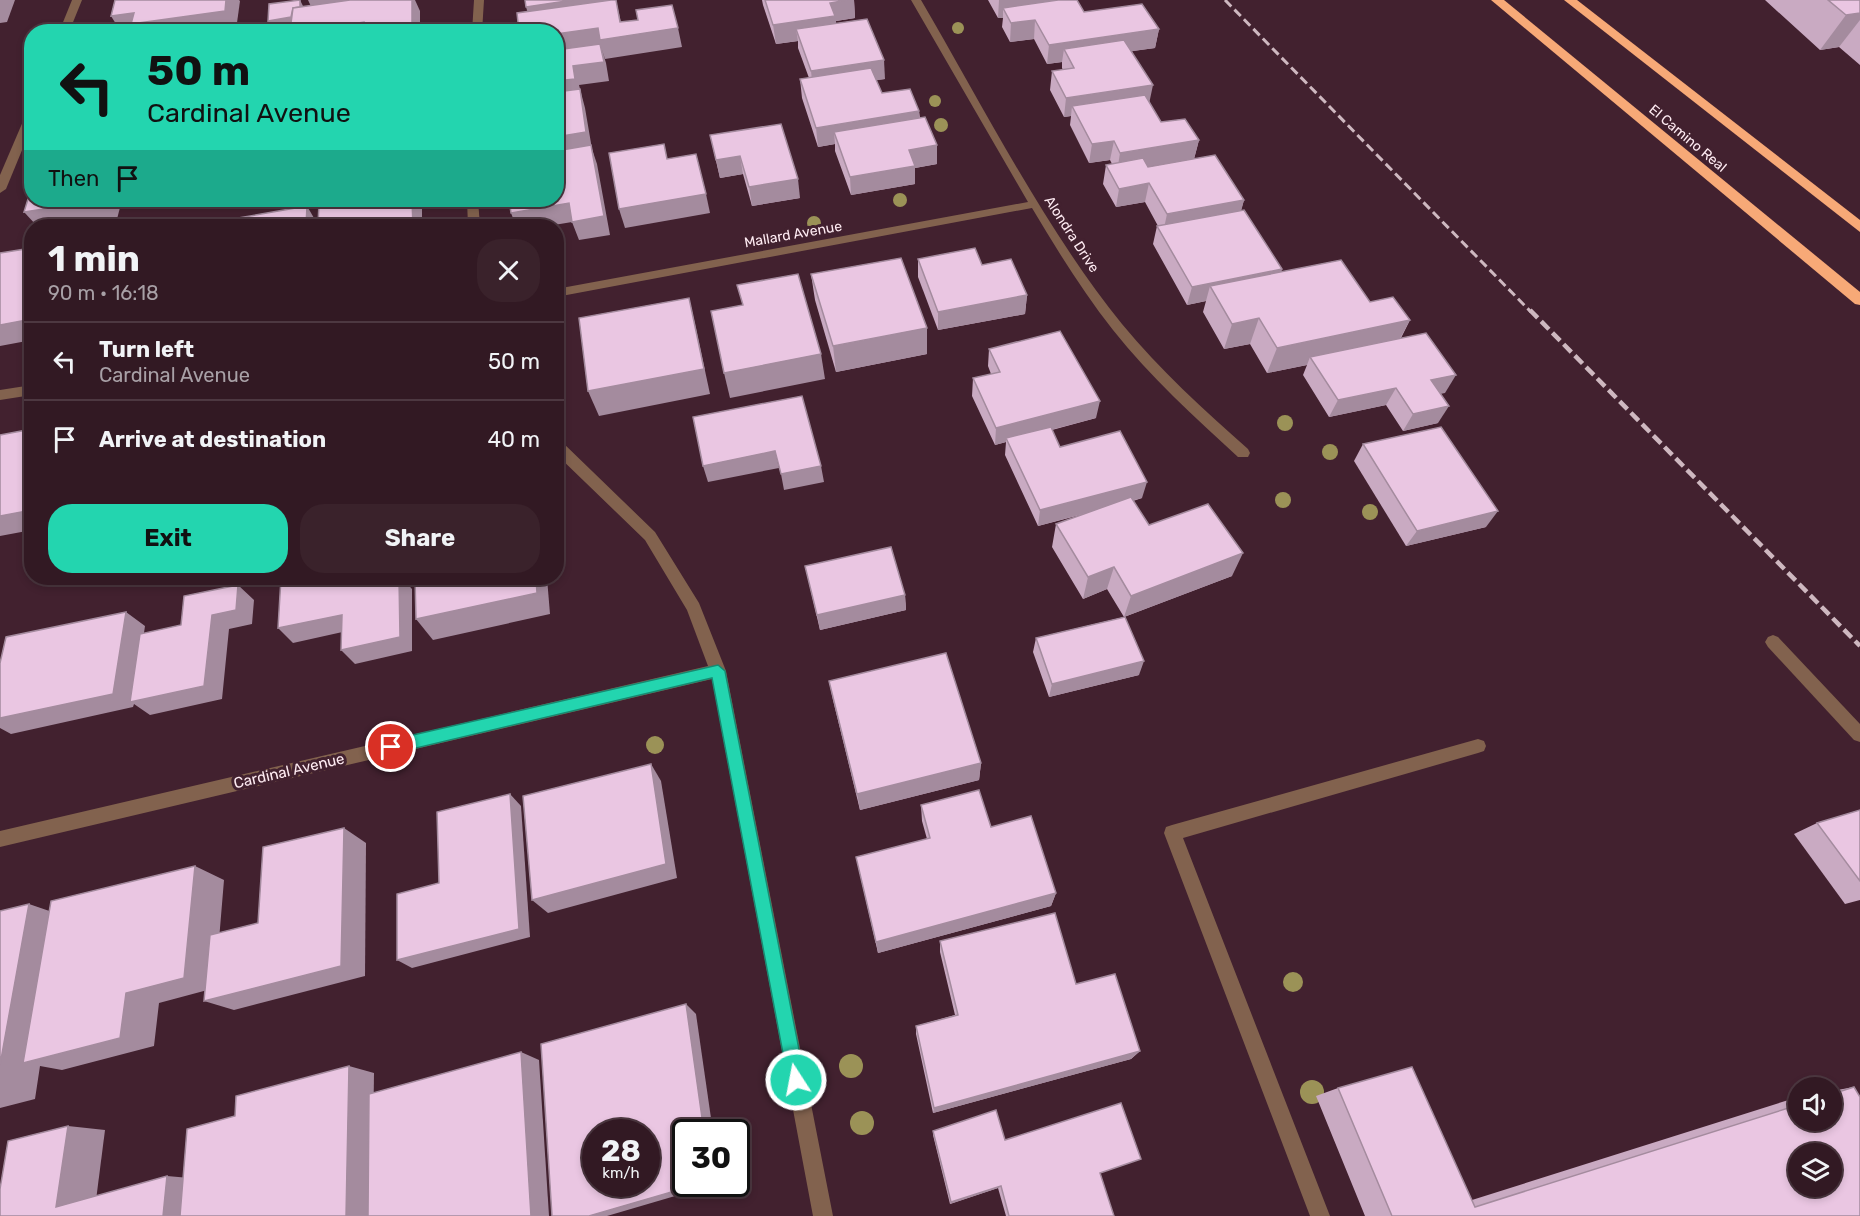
<!DOCTYPE html>
<meta charset="utf-8">
<style>
:root{--surface:#321923;--page:#3a222b;--text:#f1f3f6;--muted:#a8a0a6;--line:#4d3841;--accent:#23d5af}
body{margin:0;font-family:Rubik,sans-serif;background:var(--page);color:var(--text);height:100vh;display:flex;flex-direction:column;font-size:22px;white-space:nowrap}
*{box-sizing:border-box;margin:0}
p{font-size:20px;color:var(--muted)}
.icon{flex:none;width:33px;height:33px;fill:none;stroke:currentColor;stroke-width:2;stroke-linecap:round;stroke-linejoin:round}
.map{position:relative;flex:1;overflow:hidden}
.details{position:absolute;left:24px;top:219px;width:540px;height:366px;display:flex;flex-direction:column;background:var(--surface);border-radius:24px;box-shadow:0 3px 9px #0003,0 0 0 2px var(--line)}
.details>*{flex:none}
.hud{position:absolute;left:24px;top:24px;width:540px;height:183px;border-radius:24px;box-shadow:0 3px 9px #0003,0 0 0 2px var(--line);background:#23d5af;color:#111;overflow:hidden}
.controls{position:absolute;left:1788px;top:1077px;display:grid;gap:12px}
.controls a{display:grid;place-items:center;width:54px;height:54px;border-radius:50%;background:var(--surface);box-shadow:0 3px 9px #0003,0 0 0 2px var(--line);font-size:30px}
.speed{position:absolute;left:582px;top:1119px;display:flex;gap:12px;font-size:30px;font-weight:700;text-align:center}
.speed>*{display:grid;place-content:center;width:78px;height:78px;border-radius:50%;background:var(--surface);box-shadow:0 3px 9px #0003,0 0 0 2px var(--line);line-height:1}
.speed small{font-size:15px;font-weight:400}
.speed .limit{border:3px solid #111;border-radius:9px;background:#fff;color:#111}
.pin{position:absolute;display:grid;place-items:center;width:51px;height:51px;color:#fff;margin:-26px;border:3px solid #fff;border-radius:50%;box-shadow:0 2px 6px #0007}
.me{position:absolute;width:66px;margin:-33px;rotate:349deg;stroke-linejoin:round;filter:drop-shadow(0 0 4px #0008)}
.turn{display:flex;align-items:center;gap:21px;height:126px;padding:0 24px;font-size:27px}
.turn .icon{width:78px;height:78px;stroke-width:2.5}
.turn b{display:block;font-size:42px;line-height:51px}
.then{display:flex;align-items:center;height:57px;padding:0 24px;background:#0003;gap:12px;font-size:22px}
.round{display:grid;place-items:center;flex:none;width:63px;height:63px;border-radius:24px;background:var(--page)}
.summary{display:flex;align-items:center;justify-content:space-between;height:102px;padding:0 24px}
h1{font-size:36px;font-weight:700;line-height:45px}
.button{display:flex;gap:12px;margin-top:auto;padding:12px 24px}
.button a{flex:1;height:69px;border-radius:24px;background:var(--accent);color:#111;font-size:24px;font-weight:700;line-height:69px;text-align:center}
.button a+a{background:var(--page);color:var(--text)}
ul{padding:0;list-style:none}
li{display:flex;align-items:center;gap:18px;height:78px;padding:0 24px;border-top:2px solid var(--line)}
li div{flex:1}
li b{display:block;font-size:22px}
li em{font-style:normal}
.map>svg:first-child{display:block}
.lines{fill:none;stroke-linecap:round;stroke-linejoin:round}
.minor{fill:#82624e;fill-rule:evenodd}
.highway{fill:#f7a977;fill-rule:evenodd}
.rail-far1{stroke:#ceb8c0;stroke-width:3;stroke-dasharray:9 4.5;stroke-linecap:butt}
.rail{stroke:#ceb8c0;stroke-width:4.5;stroke-dasharray:11 5;stroke-linecap:butt}
.tree{fill:#9b9257}
.wall{fill:#c9aac2}
.shaded-wall{fill:#a48b9e}
.building{fill:#eac6e2;stroke:#a48b9e;stroke-width:1.5;fill-rule:evenodd}
.route{fill:#23d5af;stroke:#178a72;stroke-width:1.5}
.labels{text-anchor:middle;stroke-width:6;stroke-linejoin:round;paint-order:stroke}
.far-street-label{font-size:14px;fill:#feebf2;stroke:#42212f}
.street-label{font-size:15px;fill:#feebf2;stroke:#42212f}
</style>
<div class="map">
<svg width="1860" height="1216" viewBox="0 0 1860 1216">
<rect width="100%" height="100%" fill="#42212f"/>
<g class="lines">
<g class="minor">
<polygon points="72,0 82,0 69,32 59,32"/>
<polygon points="474,0 484,0 482,32 472,32"/>
<path d="M911,0H921C983,106 1045,229 1122,324C1160,370 1204,410 1248,449L1250,453L1248,457H1238C1195,417 1150,377 1113,330C1083,292 1057,250 1032,208L556,297V289L1028,202Z"/>
<polygon points="32,109 32,126 6,189 0,193 0,175 27,112"/>
<polygon points="467,200 478,200 480,226 468,226"/>
<polygon points="32,385 32,395 0,400 0,390"/>
<polygon points="556,440 561,441 655,532 699,603 726,671 833,1216 813,1216 712,679 0,847 0,831 708,666 687,610 645,540 556,454"/>
<polygon points="1773,635 1778,637 1860,724 1860,742 1854,740 1768,647 1765,642 1768,637"/>
<polygon points="1478,739 1484,741 1486,746 1484,751 1478,753 1183,838 1330,1216 1310,1216 1164,833 1166,827 1172,825"/>
</g>
<g class="highway">
<polygon points="1491,0 1504,0 1860,292 1860,305 1855,304"/>
<polygon points="1564,0 1577,0 1860,220 1860,232"/>
</g>
<polyline class="rail-far1" points="1225,0 1531,312"/>
<polyline class="rail" points="1530,310 1860,646"/>
</g>
<g class="tree">
<circle cx="958" cy="28" r="6"/>
<circle cx="935" cy="101" r="6"/>
<circle cx="941" cy="125" r="7"/>
<circle cx="900" cy="200" r="7"/>
<circle cx="814" cy="223" r="7"/>
<circle cx="1285" cy="423" r="8"/>
<circle cx="1330" cy="452" r="8"/>
<circle cx="1283" cy="500" r="8"/>
<circle cx="1370" cy="512" r="8"/>
<circle cx="655" cy="745" r="9"/>
<circle cx="1293" cy="982" r="10"/>
<circle cx="851" cy="1066" r="12"/>
<circle cx="1312" cy="1092" r="12"/>
<circle cx="862" cy="1123" r="12"/>
</g>
<g class="wall">
<polygon points="762,0 854,0 855,18 836,21 836,23 885,79 876,80 882,93 919,111 920,118 937,164 915,168 915,184 851,195 835,151 835,144 818,147 802,98 800,79 809,78 798,48 798,41 776,44 763,5"/>
<polygon points="988,0 1055,0 1084,12 1159,29 1155,48 1132,51 1149,102 1161,122 1199,140 1194,159 1147,166 1244,200 1241,210 1282,269 1281,272 1370,302 1410,320 1401,338 1445,393 1440,393 1438,423 1403,431 1386,405 1329,417 1303,375 1307,365 1267,373 1250,344 1224,349 1203,312 1206,301 1187,305 1153,244 1157,226 1158,226 1145,202 1116,207 1103,184 1106,165 1112,164 1110,160 1089,163 1070,125 1071,116 1064,117 1050,90 1052,71 1063,70 1062,68 1062,62 1047,64 1034,39 1010,42 1002,27 1003,18 998,18"/>
<polygon points="1765,0 1860,0 1860,65 1839,47 1820,50"/>
<polygon points="710,135 800,198 752,206 743,174 720,178"/>
<polygon points="918,259 982,265 1027,295 1025,314 938,330 918,277"/>
<polygon points="811,274 927,354 836,372 815,300"/>
<polygon points="989,349 1096,418 1052,430 1060,447 1142,498 1133,501 1149,525 1232,576 1124,617 1139,675 1049,697 1033,652 1036,638 1124,617 1107,589 1083,599 1052,547 1056,524 1084,514 1038,526 1005,455 1006,442 995,445 972,396 973,378 991,374 988,366"/>
<polygon points="1363,444 1486,527 1406,546 1354,461"/>
<polygon points="805,566 905,595 906,610 820,630"/>
<polygon points="829,681 981,763 979,780 860,810 833,700"/>
<polygon points="921,805 991,827 1056,893 1051,906 878,953 856,857 927,839 922,821"/>
<polygon points="1860,810 1860,900 1845,904 1794,834 1817,823"/>
<polygon points="940,941 1140,1051 1131,1059 933,1113 916,1034 916,1026 955,1015 940,952"/>
<polygon points="1854,1087 1860,1216 1365,1216 1316,1096 1338,1088 1472,1200 1798,1097 1798,1120 1832,1120 1832,1091"/>
<polygon points="933,1131 1005,1140 1100,1173 1114,1216 1006,1216 998,1188 950,1204 933,1135"/>
</g>
<g class="shaded-wall">
<polygon points="0,0 15,0 7,22 0,23"/>
<polygon points="226,0 239,0 240,1 236,30 227,32 121,32 111,16"/>
<polygon points="300,0 305,10 304,26 273,30 268,21"/>
<polygon points="308,0 409,0 314,13"/>
<polygon points="412,0 415,0 420,11 420,32 374,32"/>
<polygon points="573,0 614,0 532,26 526,7"/>
<polygon points="616,0 624,36 678,28 682,47 605,59 601,47 606,63 609,81 579,85 585,108 592,149 597,164 610,235 579,240 572,222 548,226 516,226 511,213 556,157 556,34 620,22"/>
<polygon points="847,0 854,0 855,18 836,21 837,35 796,29 798,41 776,44 773,25 830,3"/>
<polygon points="999,0 1055,0 1054,10 1003,8 1003,18 998,18"/>
<polygon points="1860,13 1860,20 1839,47 1820,50 1846,15"/>
<polygon points="1035,20 1034,39 1010,42 1011,23"/>
<polygon points="364,22 368,32 298,32"/>
<polygon points="1159,29 1155,48 1070,60 1064,49 1062,62 1047,64 1049,45"/>
<polygon points="884,60 885,79 813,90 811,71"/>
<polygon points="1153,85 1149,104 1072,106 1071,116 1064,117 1066,98"/>
<polygon points="919,111 920,130 834,132 835,144 818,147 816,128"/>
<polygon points="1199,140 1194,159 1117,172 1120,153"/>
<polygon points="1114,141 1110,160 1089,163 1092,144"/>
<polygon points="937,145 937,164 915,168 915,184 851,195 850,177 909,150"/>
<polygon points="740,156 743,174 720,178 716,160"/>
<polygon points="798,179 800,198 752,206 749,187"/>
<polygon points="1149,183 1145,202 1116,207 1119,189"/>
<polygon points="706,194 710,213 625,228 619,209"/>
<polygon points="103,200 122,200 117,219 67,226 37,226 24,212"/>
<polygon points="412,200 418,200 422,206 422,226 413,226"/>
<polygon points="1244,200 1239,219 1163,233 1167,214"/>
<polygon points="307,206 318,225 318,226 306,226"/>
<polygon points="1282,269 1275,287 1210,286 1206,301 1187,305 1192,287"/>
<polygon points="1027,295 1025,314 938,330 938,312"/>
<polygon points="689,298 695,324 710,394 599,416 588,391"/>
<polygon points="1259,318 1250,344 1224,349 1232,324"/>
<polygon points="32,319 32,340 0,346 0,325"/>
<polygon points="1410,320 1396,346 1310,357 1307,365 1267,373 1277,348"/>
<polygon points="927,328 927,354 836,372 833,346"/>
<polygon points="821,354 825,379 730,398 724,373"/>
<polygon points="1456,375 1445,393 1421,398 1431,380"/>
<polygon points="1396,388 1386,405 1329,417 1338,400"/>
<polygon points="1100,401 1096,418 1008,441 1006,438 1006,442 995,445 996,428"/>
<polygon points="1449,406 1438,423 1403,431 1413,414"/>
<polygon points="775,451 779,468 708,482 703,466"/>
<polygon points="821,466 824,482 784,490 781,474"/>
<polygon points="1147,482 1142,498 1038,526 1040,510"/>
<polygon points="32,510 32,530 0,536 0,516"/>
<polygon points="1498,511 1486,527 1406,546 1417,531"/>
<polygon points="1243,553 1232,576 1124,617 1131,596"/>
<polygon points="1114,567 1107,589 1083,599 1088,577"/>
<polygon points="399,578 402,578 412,589 412,651 355,664 341,650"/>
<polygon points="536,578 547,578 550,614 433,640 416,619"/>
<polygon points="238,585 254,600 252,624 229,629 222,699 150,715 134,704 133,707 11,734 0,728 0,718 126,612 145,626 134,701"/>
<polygon points="905,595 906,610 820,630 817,615"/>
<polygon points="342,615 356,629 293,643 278,628"/>
<polygon points="1144,661 1139,675 1049,697 1052,684"/>
<polygon points="981,763 979,780 860,810 857,794"/>
<polygon points="651,764 661,781 677,878 548,913 532,900"/>
<polygon points="510,794 521,806 530,937 412,968 397,960"/>
<polygon points="344,828 366,843 365,976 234,1010 204,1001"/>
<polygon points="195,866 224,880 215,988 159,1003 154,1046 62,1070 40,1066 35,1099 0,1108 0,1065 29,904 64,916 126,993"/>
<polygon points="1056,893 1051,906 878,953 876,942"/>
<polygon points="686,1004 696,1014 713,1132 704,1132"/>
<polygon points="1140,1051 1131,1059 933,1113 934,1108"/>
<polygon points="521,1052 539,1060 549,1216 531,1216"/>
<polygon points="349,1066 374,1073 372,1216 346,1216"/>
<polygon points="68,1126 105,1130 95,1208 56,1207"/>
<polygon points="167,1176 201,1179 198,1216 163,1216"/>
<polygon points="699,1184 716,1184 607,1216 589,1216"/>
<polygon points="1001,1186 998,1188 950,1204 951,1202"/>
</g>
<g class="building">
<polygon points="115,0 226,0 225,11 131,24 134,13 111,16"/>
<polygon points="300,0 300,7 293,8 291,17 268,21 269,4"/>
<polygon points="350,0 412,0 412,26 374,32 364,32 364,22 298,32 256,32 256,28 291,23 293,8"/>
<polygon points="525,0 573,0 526,7"/>
<polygon points="611,0 616,0 620,22 638,20 636,10 672,5 678,28 600,40 598,28 556,34 556,32 519,32 517,13"/>
<polygon points="765,0 847,0 830,3 835,16 773,25"/>
<polygon points="1058,0 1077,0 1084,12 1142,4 1159,29 1049,45 1035,20 1011,23 1003,8"/>
<polygon points="1828,0 1860,0 1860,13 1846,15"/>
<polygon points="867,19 884,60 811,71 796,29"/>
<polygon points="175,26 174,32 130,32"/>
<polygon points="247,26 246,32 209,32"/>
<polygon points="1124,40 1153,85 1066,98 1052,71 1074,68 1064,49"/>
<polygon points="600,44 604,62 573,66 575,79 556,81 556,50"/>
<polygon points="871,68 882,93 910,89 919,111 816,128 800,79"/>
<polygon points="580,89 586,132 556,137 556,92"/>
<polygon points="1145,95 1161,122 1185,119 1199,140 1120,153 1114,141 1092,144 1072,106"/>
<polygon points="925,117 937,145 909,150 915,166 850,177 834,132"/>
<polygon points="781,124 798,179 749,187 740,156 716,160 710,135"/>
<polygon points="664,144 667,159 696,154 706,194 619,209 609,153"/>
<polygon points="591,145 604,216 572,222 569,203 511,213 509,200 556,200 556,151"/>
<polygon points="1215,155 1244,200 1167,214 1149,183 1119,189 1106,165 1143,158 1148,167"/>
<polygon points="32,186 32,200 103,200 24,212"/>
<polygon points="336,200 412,200 413,226 318,226 319,202"/>
<polygon points="307,206 306,226 227,226 227,220"/>
<polygon points="1244,210 1282,269 1192,287 1157,226"/>
<polygon points="32,248 32,319 0,325 0,253"/>
<polygon points="975,248 982,265 1011,259 1027,295 938,312 918,259"/>
<polygon points="901,258 927,328 833,346 811,274"/>
<polygon points="1341,260 1370,302 1393,297 1410,320 1277,348 1259,318 1232,324 1210,286"/>
<polygon points="798,274 821,354 724,373 711,311 743,305 737,285"/>
<polygon points="689,298 704,369 588,391 579,318"/>
<polygon points="1060,331 1100,401 996,428 973,378 1000,372 989,349"/>
<polygon points="1426,333 1456,375 1431,380 1449,406 1413,414 1396,388 1338,400 1310,357"/>
<polygon points="802,396 821,466 781,474 775,451 703,466 693,417"/>
<polygon points="1051,427 1060,447 1120,431 1147,482 1040,510 1006,438"/>
<polygon points="1441,427 1498,511 1417,531 1363,444"/>
<polygon points="32,429 32,510 0,516 0,435"/>
<polygon points="1131,497 1149,525 1208,504 1243,553 1131,596 1114,567 1088,577 1056,524"/>
<polygon points="891,547 905,595 817,615 805,566"/>
<polygon points="281,578 373,578 373,579 381,578 399,578 400,637 341,650 342,615 278,628"/>
<polygon points="415,578 536,578 537,593 416,619"/>
<polygon points="238,585 236,610 212,615 204,686 130,702 140,634 181,625 184,596"/>
<polygon points="126,612 113,694 0,718 0,663 6,637"/>
<polygon points="1125,617 1144,661 1052,684 1036,638"/>
<polygon points="946,653 981,763 857,794 829,681"/>
<polygon points="651,764 666,864 532,900 523,796"/>
<polygon points="979,790 991,827 1031,816 1056,893 876,942 856,857 930,838 921,805"/>
<polygon points="510,794 519,929 397,960 397,894 439,883 437,812"/>
<polygon points="1860,810 1860,881 1817,823"/>
<polygon points="344,828 341,966 204,1001 210,935 258,923 263,847"/>
<polygon points="195,866 184,978 126,993 120,1038 23,1063 51,901"/>
<polygon points="29,904 0,1065 0,911"/>
<polygon points="1055,913 1076,984 1115,974 1140,1051 934,1108 916,1026 958,1015 940,941"/>
<path d="M686,1004L704,1132H686V1184H699L589,1216H552L541,1044ZM596,1132H646V1184H596Z"/>
<polygon points="521,1052 531,1216 368,1216 369,1094"/>
<polygon points="349,1066 346,1216 180,1216 187,1129 235,1116 236,1096"/>
<path d="M1412,1067L1475,1207L1798,1105V1120H1832V1094L1854,1087L1860,1097V1216H1392L1338,1088ZM1798,1154H1832V1186H1798Z"/>
<polygon points="1121,1103 1141,1159 1100,1173 1114,1216 1009,1216 1001,1186 951,1202 933,1131 996,1110 1005,1140"/>
<polygon points="68,1126 56,1207 167,1176 163,1216 0,1216 0,1189 8,1141"/>
</g>
<polygon class="route" points="718,665 725,671 805,1080 802,1086 796,1088 790,1086 788,1080 712,678 391,754 384,747 391,740"/>
<g class="labels">
<g class="far-street-label">
<text transform="translate(1688 138) rotate(40)" y="5">El Camino Real</text>
<text transform="translate(793 234) rotate(-10)" y="5">Mallard Avenue</text>
<text transform="translate(1072 234) rotate(57)" y="5">Alondra Drive</text>
</g>
<g class="street-label">
<text transform="translate(289 771) rotate(-13)" y="5">Cardinal Avenue</text>
</g>
</g>
</svg>
<div class="controls">
<a><svg class="icon" aria-label="sound" viewBox="0 0 24 24"><path d="M4 9h4l5-4v14l-5-4H4zM17 9q2 3 0 6"/></svg></a>
<a><svg class="icon" aria-label="layers" viewBox="0 0 24 24"><path d="M12 4l9 5-9 5-9-5zM3 14l9 5 9-5"/></svg></a>
</div>
<div class="speed"><div>28<small>km/h</small></div><div class="limit">30</div></div>
<div class="pin" style="left:391px;top:747px;background:#d93025"><svg class="icon" aria-label="arrive" viewBox="0 0 24 24"><path d="M6 21V4h12l-3 4 3 4H6"/></svg></div>
<svg class="me" style="left:796px;top:1080px" viewBox="-20 -20 40 40"><circle r="17" fill="#23d5af" stroke="#fff" stroke-width="3"/><path d="M0-11L8 9 0 5-8 9z" fill="#fff"/></svg>
<div class="hud">
<div class="turn"><svg class="icon" aria-label="left" viewBox="0 0 24 24"><path d="M17 20v-9H6M10 6l-5 5 5 5"/></svg><div><b>50 m</b>Cardinal Avenue</div></div>
<div class="then">Then<svg class="icon" aria-label="arrive" viewBox="0 0 24 24"><path d="M6 21V4h12l-3 4 3 4H6"/></svg></div>
</div>
<section class="details">
<div class="summary"><div><h1>1 min</h1><p>90 m · 16:18</p></div><a class="round"><svg class="icon" aria-label="close" viewBox="0 0 24 24"><path d="M6 6l12 12M18 6L6 18"/></svg></a></div>
<ul>
<li><svg class="icon" aria-label="left" viewBox="0 0 24 24"><path d="M17 20v-9H6M10 6l-5 5 5 5"/></svg><div><b>Turn left</b><p>Cardinal Avenue</p></div><em>50 m</em></li>
<li><svg class="icon" aria-label="arrive" viewBox="0 0 24 24"><path d="M6 21V4h12l-3 4 3 4H6"/></svg><div><b>Arrive at destination</b></div><em>40 m</em></li>
</ul>
<div class="button"><a>Exit</a><a>Share</a></div>
</section>
</div>
